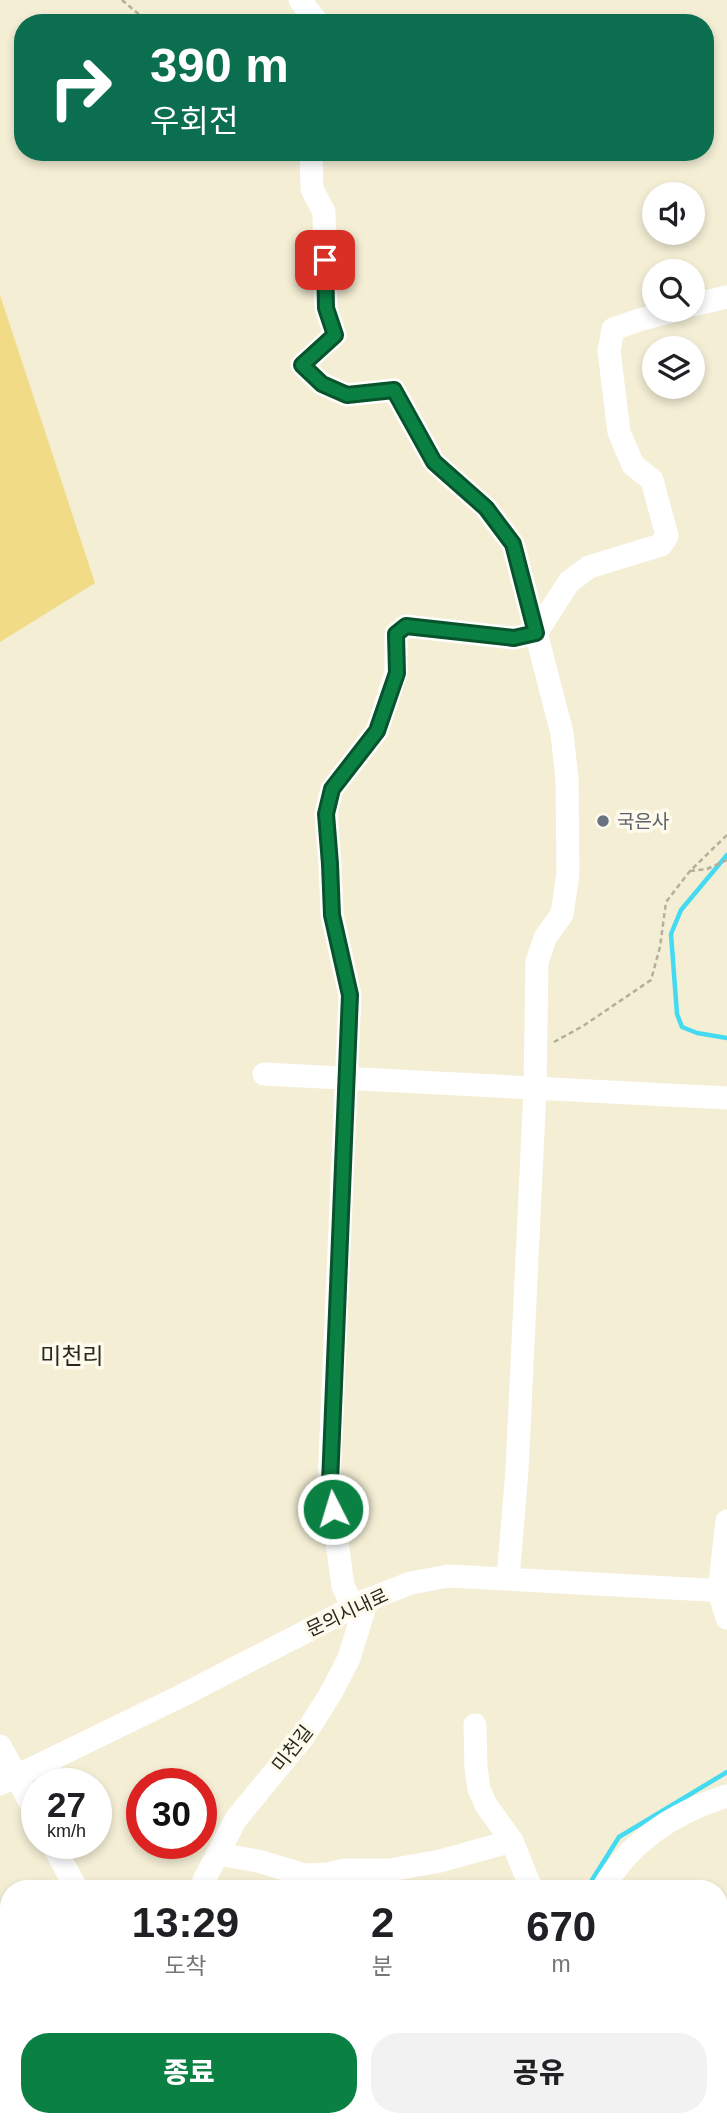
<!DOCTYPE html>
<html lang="ko">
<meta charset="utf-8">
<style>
:root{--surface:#fff;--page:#f2f2f2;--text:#202124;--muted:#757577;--accent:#0b8043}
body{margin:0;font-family:Helvetica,"Noto Sans KR",sans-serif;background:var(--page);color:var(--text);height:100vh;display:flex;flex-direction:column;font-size:26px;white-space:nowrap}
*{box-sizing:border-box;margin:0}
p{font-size:23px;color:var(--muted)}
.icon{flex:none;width:38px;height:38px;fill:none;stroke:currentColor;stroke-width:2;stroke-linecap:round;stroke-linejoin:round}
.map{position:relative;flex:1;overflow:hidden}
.sheet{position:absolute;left:0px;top:1880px;width:728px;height:247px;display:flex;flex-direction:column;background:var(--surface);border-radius:28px 28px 0 0;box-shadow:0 4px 10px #0003}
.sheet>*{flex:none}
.top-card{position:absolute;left:14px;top:14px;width:700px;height:147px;border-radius:28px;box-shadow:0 4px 10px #0003;background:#0b6e4f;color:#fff;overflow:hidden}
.buttons{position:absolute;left:642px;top:182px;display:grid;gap:14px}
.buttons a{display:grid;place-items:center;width:63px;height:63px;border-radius:50%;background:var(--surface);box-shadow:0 4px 10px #0003;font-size:35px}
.speed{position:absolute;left:21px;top:1768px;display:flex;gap:14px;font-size:35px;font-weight:700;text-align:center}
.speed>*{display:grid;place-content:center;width:91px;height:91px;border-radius:50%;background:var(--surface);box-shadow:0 4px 10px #0003;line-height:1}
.speed small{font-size:18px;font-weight:400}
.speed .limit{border:10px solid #d22;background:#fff;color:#111}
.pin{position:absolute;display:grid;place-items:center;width:60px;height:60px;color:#fff;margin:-30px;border-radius:14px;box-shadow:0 4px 10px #0006}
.me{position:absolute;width:77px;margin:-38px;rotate:355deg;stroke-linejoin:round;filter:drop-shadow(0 0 5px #0008)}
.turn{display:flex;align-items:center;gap:24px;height:147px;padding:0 21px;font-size:32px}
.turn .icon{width:91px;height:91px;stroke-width:2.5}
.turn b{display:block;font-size:49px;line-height:60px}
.eta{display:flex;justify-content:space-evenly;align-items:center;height:119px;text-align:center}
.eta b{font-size:42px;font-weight:800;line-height:49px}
.button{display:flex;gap:14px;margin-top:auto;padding:14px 21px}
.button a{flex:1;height:80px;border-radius:28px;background:var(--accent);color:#fff;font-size:28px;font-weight:800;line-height:80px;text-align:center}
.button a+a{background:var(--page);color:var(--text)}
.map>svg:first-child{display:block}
.green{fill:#f1db87}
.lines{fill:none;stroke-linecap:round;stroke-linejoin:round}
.stream{stroke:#44daf2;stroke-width:4.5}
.path{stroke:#b4af9b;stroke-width:2.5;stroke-dasharray:5 3.5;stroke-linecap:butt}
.minor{stroke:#fff;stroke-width:23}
.route-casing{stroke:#07532c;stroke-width:18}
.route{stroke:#0b8043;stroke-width:12}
.worship-dot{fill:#6b7280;stroke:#fefbec;stroke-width:2.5}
.labels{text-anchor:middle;stroke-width:7;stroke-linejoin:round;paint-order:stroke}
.worship-label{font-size:19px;fill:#5b616d;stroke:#fefbec;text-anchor:start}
.street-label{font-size:19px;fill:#2a281e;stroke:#fefbec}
.quarter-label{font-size:23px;fill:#2a281e;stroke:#fefbec}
</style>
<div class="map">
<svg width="727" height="2126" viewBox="0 0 727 2126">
<rect width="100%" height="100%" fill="#f4eed5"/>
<polygon class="green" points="0,295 95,583 0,642"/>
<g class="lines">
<g class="stream">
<polyline points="727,855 681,910 671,934 677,1014 682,1027 697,1033 727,1038"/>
<polyline points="587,1888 619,1837 727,1772"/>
<polyline points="496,2126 503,2118"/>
</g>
<g class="path">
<polyline points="122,0 148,22 161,23"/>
<polyline points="690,871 707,869 727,860"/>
<polyline points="554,1042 583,1026 651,980 660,947 666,902 690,871 727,835"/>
</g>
<g class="minor">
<polyline points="300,0 318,23"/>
<polyline points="311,152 312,189 324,212 326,308 335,335 302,365 322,384 347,395 394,390 434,462 486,508 513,544 562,733 567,779 568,874 562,914 545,938 537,962 535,1089 517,1471 508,1578"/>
<polyline points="693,305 727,297"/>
<polyline points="264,1074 727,1098"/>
<polyline points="727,1521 719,1592 727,1618"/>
<polyline points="353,1607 343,1586 329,1483 350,995 332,915 330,864 326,814 332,789 377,731 396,673 396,634 406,626 514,638 536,633 569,582 589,567 661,545 667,536 652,480 633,465 619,432 609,351 613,329 639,320 677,310"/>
<polyline points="475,1725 476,1767 479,1789 486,1805 512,1841 531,1888"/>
<polyline points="0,1746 37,1815"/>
<polyline points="0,1784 183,1695 367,1600 411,1583 448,1576 727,1591"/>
<polyline points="52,1843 76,1888"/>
<polyline points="218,1854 258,1861 305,1875 329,1874 345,1870 390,1870 440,1861 512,1841"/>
<polyline points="203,1888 204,1880 236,1819 304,1736 331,1693 349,1658 367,1600"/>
<path d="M603,1888C631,1840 675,1812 727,1796"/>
<polyline points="0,1922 9,1917"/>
<polyline points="719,2016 727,2020"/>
<polyline points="0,2042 9,2037"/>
<polyline points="64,2118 68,2126"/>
<polyline points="160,2126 163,2118"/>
<polyline points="459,2126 468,2118"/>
</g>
</g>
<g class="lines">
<defs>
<polyline id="route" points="325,260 326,308 335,335 302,365 322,384 347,395 394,390 434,462 486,508 513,544 536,633 514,638 406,626 396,634 397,673 377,731 332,789 326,814 330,864 332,915 350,995 330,1483 333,1509"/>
</defs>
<use href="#route" class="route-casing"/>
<use href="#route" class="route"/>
</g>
<circle class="worship-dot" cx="603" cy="821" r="7"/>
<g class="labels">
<g class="worship-label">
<text x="617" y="828">국은사</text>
</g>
<g class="street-label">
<text transform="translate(347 1612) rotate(-25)" y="7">문의시내로</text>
<text transform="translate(292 1748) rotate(-52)" y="7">미천길</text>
</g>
<g class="quarter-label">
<text x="72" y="1364">미천리</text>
</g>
</g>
</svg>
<div class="buttons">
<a><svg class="icon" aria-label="sound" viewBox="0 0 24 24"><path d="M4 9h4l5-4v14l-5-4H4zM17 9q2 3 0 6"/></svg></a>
<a><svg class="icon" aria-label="search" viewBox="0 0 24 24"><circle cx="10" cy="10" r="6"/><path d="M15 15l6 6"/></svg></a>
<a><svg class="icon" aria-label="layers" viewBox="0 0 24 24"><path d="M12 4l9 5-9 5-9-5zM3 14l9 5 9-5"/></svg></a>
</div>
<div class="speed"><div>27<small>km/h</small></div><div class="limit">30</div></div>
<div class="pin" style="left:325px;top:260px;background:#d93025"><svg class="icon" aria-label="arrive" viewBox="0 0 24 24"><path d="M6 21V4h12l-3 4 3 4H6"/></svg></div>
<svg class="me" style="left:333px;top:1509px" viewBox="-20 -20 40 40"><circle r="17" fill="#0b8043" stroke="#fff" stroke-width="3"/><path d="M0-11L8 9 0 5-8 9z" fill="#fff"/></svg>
<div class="top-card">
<div class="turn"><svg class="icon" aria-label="right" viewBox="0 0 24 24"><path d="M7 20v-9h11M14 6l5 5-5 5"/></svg><div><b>390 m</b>우회전</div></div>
</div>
<section class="sheet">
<div class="eta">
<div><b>13:29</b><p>도착</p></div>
<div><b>2</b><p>분</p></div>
<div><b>670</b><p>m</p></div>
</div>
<div class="button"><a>종료</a><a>공유</a></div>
</section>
</div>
